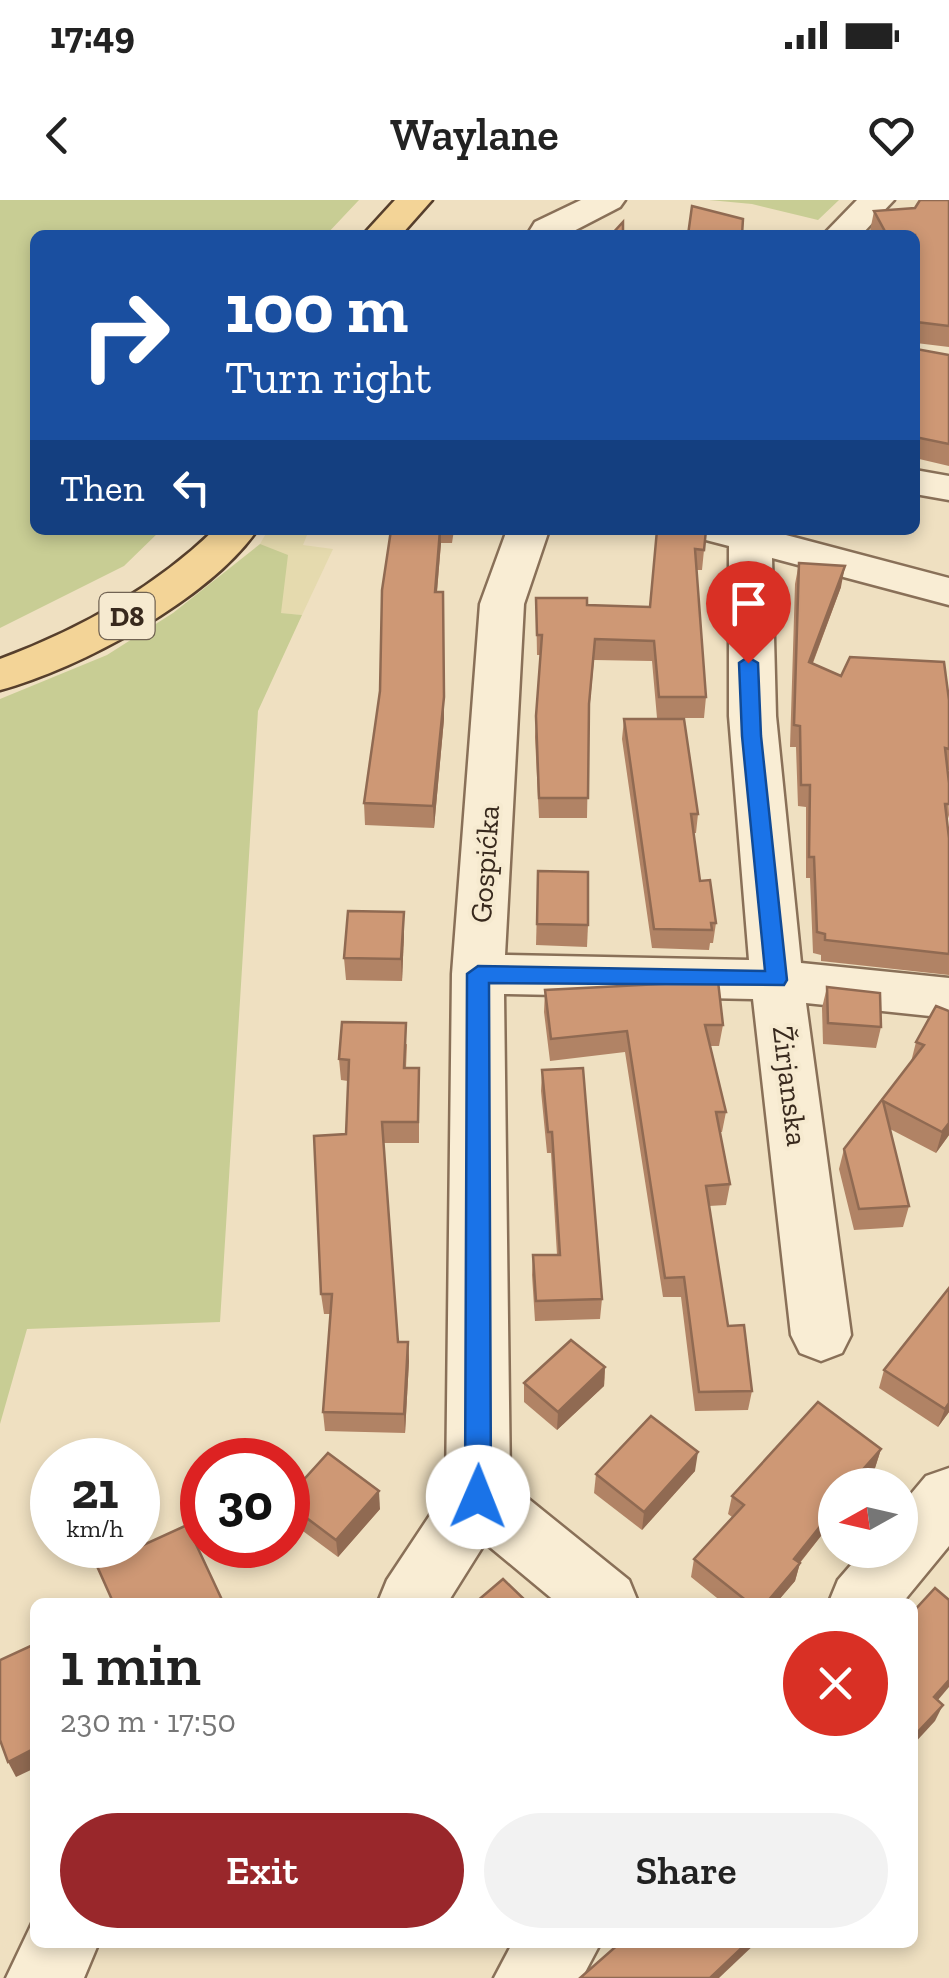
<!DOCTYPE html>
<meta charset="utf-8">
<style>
:root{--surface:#fff;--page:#f2f2f2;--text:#222;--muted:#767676;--accent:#99272b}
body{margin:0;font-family:"Zilla Slab",serif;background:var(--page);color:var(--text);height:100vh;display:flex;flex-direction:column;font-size:38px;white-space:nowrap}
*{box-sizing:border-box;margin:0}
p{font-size:32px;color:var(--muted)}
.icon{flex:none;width:55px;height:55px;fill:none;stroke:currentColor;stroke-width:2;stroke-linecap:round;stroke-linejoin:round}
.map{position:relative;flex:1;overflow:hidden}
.panel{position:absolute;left:30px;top:1398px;width:888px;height:350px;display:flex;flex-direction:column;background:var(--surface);border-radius:15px;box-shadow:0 5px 15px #0003}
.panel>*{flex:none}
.top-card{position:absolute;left:30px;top:30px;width:890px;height:305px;border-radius:15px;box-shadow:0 5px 15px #0003;background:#1a4fa0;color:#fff;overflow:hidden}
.needle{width:65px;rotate:262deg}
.buttons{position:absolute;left:818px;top:1268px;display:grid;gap:20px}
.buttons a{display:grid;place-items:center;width:100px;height:100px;border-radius:50%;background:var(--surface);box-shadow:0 5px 15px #0003;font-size:50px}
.speed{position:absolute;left:30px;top:1238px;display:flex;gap:20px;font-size:50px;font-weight:700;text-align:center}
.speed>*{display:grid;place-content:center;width:130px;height:130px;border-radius:50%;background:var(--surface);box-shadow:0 5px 15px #0003;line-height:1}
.speed small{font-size:25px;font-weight:400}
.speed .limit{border:15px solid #d22;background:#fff;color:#111}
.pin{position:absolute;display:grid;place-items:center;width:85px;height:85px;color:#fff;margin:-102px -42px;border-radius:50% 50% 50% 0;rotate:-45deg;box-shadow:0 0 10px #0007}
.pin .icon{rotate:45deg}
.me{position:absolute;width:110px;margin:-55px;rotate:1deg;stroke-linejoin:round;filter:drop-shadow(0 0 8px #0008)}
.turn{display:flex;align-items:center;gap:35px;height:210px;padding:0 30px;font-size:45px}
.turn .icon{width:130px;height:130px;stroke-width:2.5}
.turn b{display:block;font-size:70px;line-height:85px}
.then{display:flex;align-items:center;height:95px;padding:0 30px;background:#0003;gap:20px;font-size:38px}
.round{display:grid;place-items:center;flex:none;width:105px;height:105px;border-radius:52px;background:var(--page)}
.headline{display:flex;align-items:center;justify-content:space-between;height:170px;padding:0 30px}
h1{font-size:60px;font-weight:600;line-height:75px}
.cta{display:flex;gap:20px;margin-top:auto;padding:20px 30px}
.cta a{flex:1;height:115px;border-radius:60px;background:var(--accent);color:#fff;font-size:40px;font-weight:600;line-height:115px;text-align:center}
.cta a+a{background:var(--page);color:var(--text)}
.status{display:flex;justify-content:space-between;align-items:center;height:70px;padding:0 50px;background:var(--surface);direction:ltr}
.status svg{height:28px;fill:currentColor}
header{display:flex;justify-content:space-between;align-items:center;height:130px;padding:0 30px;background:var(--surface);font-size:45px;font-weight:600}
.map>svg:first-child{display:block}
.farmland{fill:#e5daae}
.green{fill:#c8cd94}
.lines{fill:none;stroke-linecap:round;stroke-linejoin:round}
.minor-casing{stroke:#897058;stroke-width:5}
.major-casing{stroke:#563f2c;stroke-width:5}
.minor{fill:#f9edd4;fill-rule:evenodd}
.major{fill:#f3d497;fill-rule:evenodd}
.wall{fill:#b18365}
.shaded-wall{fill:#906a52}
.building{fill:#ce9875;stroke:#906a52;stroke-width:2.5}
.route{fill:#1a73e8;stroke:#114b97;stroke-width:2.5}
.labels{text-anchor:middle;stroke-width:8;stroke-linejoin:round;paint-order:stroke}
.shield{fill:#f6ead0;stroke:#716353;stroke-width:2.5}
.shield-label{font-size:28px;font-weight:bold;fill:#38291d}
.street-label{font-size:30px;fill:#38291d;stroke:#f6ead0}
</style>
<div class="status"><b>17:49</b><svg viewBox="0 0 49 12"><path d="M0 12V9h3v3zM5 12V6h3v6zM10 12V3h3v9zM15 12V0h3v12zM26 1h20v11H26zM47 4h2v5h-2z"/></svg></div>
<header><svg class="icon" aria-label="back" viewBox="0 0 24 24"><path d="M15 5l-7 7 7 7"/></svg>Waylane<svg class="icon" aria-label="heart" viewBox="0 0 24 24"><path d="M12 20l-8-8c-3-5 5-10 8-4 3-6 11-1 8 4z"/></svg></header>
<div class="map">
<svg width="949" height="1778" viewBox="0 0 949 1778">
<rect width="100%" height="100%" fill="#efe0c1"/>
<polygon class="farmland" points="268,330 309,330 303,345 333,349 302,415 281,413 260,344"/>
<g class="green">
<polygon points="0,0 359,0 326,35 35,35 35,330 161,330 124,366 0,428"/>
<polygon points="709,0 839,0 818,20 752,4"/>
<polygon points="260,344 288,355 281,413 302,415 258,511 220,1122 27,1129 0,1224 0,499 107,455 173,413"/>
</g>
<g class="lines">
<defs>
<g id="minor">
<polygon points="581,0 625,0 620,7 566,35 527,35 535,22"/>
<polygon points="857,0 894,0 861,35 823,35"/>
<polygon points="915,270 949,276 949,300 915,294"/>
<polygon points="507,330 549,330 524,404 505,755 749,760 729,516 729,346 702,339 696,330 767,330 949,378 949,405 772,358 776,516 801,763 949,778 949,818 806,803 851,1135 842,1153 821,1161 800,1153 791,1135 753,799 504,794 510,1284 629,1380 638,1402 556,1402 485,1343 448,1402 378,1402 387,1380 446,1291 452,774 480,404"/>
<polygon points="949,1268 949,1346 903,1402 829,1402 838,1380 864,1350 900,1350 900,1307 926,1276"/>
<polygon points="35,1717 35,1742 99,1742 84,1778 6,1778"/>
<polygon points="513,1742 601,1742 582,1778 494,1778"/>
</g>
<g id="major">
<polygon points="395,0 432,0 401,35 363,35"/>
<path d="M214,330H257C209,399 81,468 0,490V459C78,430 154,388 214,330Z"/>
</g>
</defs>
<use href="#minor" class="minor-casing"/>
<use href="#major" class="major-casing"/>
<use href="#minor" class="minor"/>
<use href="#major" class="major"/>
</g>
<g class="wall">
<polygon points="949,0 949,147 916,143 916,149 949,155 949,266 915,258 915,35 873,35 870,31 874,11 915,8"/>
<polygon points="391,330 454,330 452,343 441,343 437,392 444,519 434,628 365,625 364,603 380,491"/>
<polygon points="657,330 704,350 702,370 696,370 706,497 704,518 657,518 652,461 594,460 589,512 587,618 539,618 535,537 541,455 537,455 536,398 587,405 650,407"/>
<polygon points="799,363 841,387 813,463 841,476 949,500 949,570 947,570 949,615 947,622 949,638 949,775 821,761 821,755 813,753 810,678 806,678 806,607 798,606 796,547 790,547 795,384"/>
<polygon points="624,519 698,614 696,633 694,633 700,681 716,723 713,743 710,743 709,750 652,748 622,539"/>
<polygon points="538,671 588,725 587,747 536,745"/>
<polygon points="404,734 402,781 346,780 344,758"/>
<polygon points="827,787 881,827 876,848 823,844 822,808"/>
<polygon points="545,790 723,825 719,846 710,846 726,912 722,932 720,932 730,984 726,1005 709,1006 728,1126 752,1191 748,1210 695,1211 681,1097 663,1097 625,852 550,861 544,812"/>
<polygon points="949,811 949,935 936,953 890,929 909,1006 903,1027 854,1030 839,969 844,949 911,862 916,842"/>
<polygon points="407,844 406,868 419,889 419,943 383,943 398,1142 408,1142 409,1161 405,1233 325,1231 323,1212 331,1114 324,1114 321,1094 346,934 348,881 341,880 339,859"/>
<polygon points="542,870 602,1099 600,1119 535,1121 532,1075 533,1055 557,1055 551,953 547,953 541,891"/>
<polygon points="605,1167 604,1186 557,1230 524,1202 524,1183"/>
<polygon points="884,1170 949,1212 938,1227 879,1188"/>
<polygon points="881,1249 875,1268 835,1285 835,1313 831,1317 828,1327 800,1363 795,1381 777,1402 722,1402 691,1377 694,1359 732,1317 728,1314 732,1296"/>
<polygon points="695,1271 642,1330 594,1293 596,1274"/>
<polygon points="288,1297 380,1309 338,1357 288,1320"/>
</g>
<g class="shaded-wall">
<polygon points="440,330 441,343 435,414 435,392"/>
<polygon points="845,366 841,387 805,483 809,462"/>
<polygon points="443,392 444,519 434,628 433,606"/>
<polygon points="404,712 404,734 402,781 401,759"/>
<polygon points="949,923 949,935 936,953 942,932"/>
<polygon points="408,1142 409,1161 405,1233 404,1214"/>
<polygon points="605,1167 604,1186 557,1230 558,1212"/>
<polygon points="949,1203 949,1212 938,1227 945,1209"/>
<polygon points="881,1249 875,1268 860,1285 849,1285"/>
<polygon points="698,1252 695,1271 642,1330 644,1312"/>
<polygon points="379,1291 380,1309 338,1357 336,1340"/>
<polygon points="835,1301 835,1313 831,1317 828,1327 789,1376 794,1359"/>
<polygon points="800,1363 795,1381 777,1402 766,1402"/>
<polygon points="949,1480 949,1487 927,1513 934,1497"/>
<polygon points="943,1505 935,1521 912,1546 912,1538"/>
<polygon points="35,1548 35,1568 16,1577 8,1562"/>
<polygon points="748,1742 757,1742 719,1778 710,1778"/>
</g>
<g class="building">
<polygon points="920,0 949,0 949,126 916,122 916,149 949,155 949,244 915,237 915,35 887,35 874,11 915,8"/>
<polygon points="692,6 743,19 742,35 688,35"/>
<polygon points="623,22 623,35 611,35"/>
<polygon points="391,330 440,330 435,392 443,392 444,497 433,606 364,603 380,491 382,390"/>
<polygon points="657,330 706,330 704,350 695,349 706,497 659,497 654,441 595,439 589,504 588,598 539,598 536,516 542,435 537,435 536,398 587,398 587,405 650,407"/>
<polygon points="799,363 845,366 809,462 841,476 850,457 944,462 949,500 949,549 945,548 949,583 949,604 945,604 949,638 949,754 825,740 825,734 817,732 814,657 809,657 810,585 801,585 800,526 794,525"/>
<polygon points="624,519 684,519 698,614 691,614 700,681 710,680 716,723 711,723 712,730 654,729"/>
<polygon points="538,671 588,672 588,725 537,724"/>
<polygon points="348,711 404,712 401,759 344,758"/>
<polygon points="718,781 723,825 705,825 726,912 716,912 730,984 706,986 728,1126 744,1125 752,1191 699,1192 684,1077 665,1078 627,831 551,839 545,790"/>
<polygon points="827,787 880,793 881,827 828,823"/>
<polygon points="936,806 949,811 949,923 942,932 883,901 909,1006 859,1009 844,949 924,845 916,842"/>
<polygon points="342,822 406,823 404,868 419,868 418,922 382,922 398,1142 408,1142 404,1214 323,1212 332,1094 321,1094 314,936 346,934 349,860 339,859"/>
<polygon points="583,868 602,1099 536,1101 533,1055 560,1055 552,932 548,932 542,870"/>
<polygon points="949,1088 949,1203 945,1209 884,1170"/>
<polygon points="571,1140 605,1167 558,1212 524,1183"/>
<polygon points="818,1202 881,1249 849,1285 835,1285 835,1301 830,1306 834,1309 794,1359 800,1363 767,1402 748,1402 694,1359 744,1305 732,1296"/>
<polygon points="651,1216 698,1252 644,1312 596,1274"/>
<polygon points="328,1253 379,1291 336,1340 288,1304 288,1297"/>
<polygon points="187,1325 223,1402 113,1402 97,1366"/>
<polygon points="503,1379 527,1402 476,1402"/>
<polygon points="935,1388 949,1400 949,1480 934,1497 943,1505 912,1538 912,1413"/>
<polygon points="35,1444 35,1548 8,1562 0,1540 0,1460"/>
<polygon points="621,1742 748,1742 710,1778 580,1778"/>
</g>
<polygon class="route" points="748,457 758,463 761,536 787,780 784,785 489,783 491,1297 487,1306 478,1309 469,1306 465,1297 467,774 478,766 765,771 742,536 739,463"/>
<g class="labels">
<rect class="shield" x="99.5" y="393" width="55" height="46" rx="8"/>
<g class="shield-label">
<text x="127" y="426">D8</text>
</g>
<g class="street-label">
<text transform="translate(485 664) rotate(-86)" y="10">Gospićka</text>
<text transform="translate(790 886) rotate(83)" y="10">Žirjanska</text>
</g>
</g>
</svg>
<div class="buttons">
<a><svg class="needle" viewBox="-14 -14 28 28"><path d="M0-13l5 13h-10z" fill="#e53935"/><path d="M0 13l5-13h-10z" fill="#767676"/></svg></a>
</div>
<div class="speed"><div>21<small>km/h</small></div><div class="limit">30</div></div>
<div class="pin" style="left:748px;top:463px;background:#d93025"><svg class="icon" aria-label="arrive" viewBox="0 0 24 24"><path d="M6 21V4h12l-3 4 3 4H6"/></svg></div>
<svg class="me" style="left:478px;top:1297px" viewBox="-20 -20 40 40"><circle r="19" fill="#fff"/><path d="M0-13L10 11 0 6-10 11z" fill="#1a73e8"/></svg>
<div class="top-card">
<div class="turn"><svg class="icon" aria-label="right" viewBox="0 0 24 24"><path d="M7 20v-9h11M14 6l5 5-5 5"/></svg><div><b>100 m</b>Turn right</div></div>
<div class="then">Then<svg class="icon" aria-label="left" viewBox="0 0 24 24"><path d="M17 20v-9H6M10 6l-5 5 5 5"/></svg></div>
</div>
<section class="panel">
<div class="headline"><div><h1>1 min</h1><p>230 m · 17:50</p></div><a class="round" style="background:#d93025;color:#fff"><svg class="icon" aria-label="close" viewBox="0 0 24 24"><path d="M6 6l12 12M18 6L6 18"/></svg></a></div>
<div class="cta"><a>Exit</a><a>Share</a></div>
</section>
</div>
